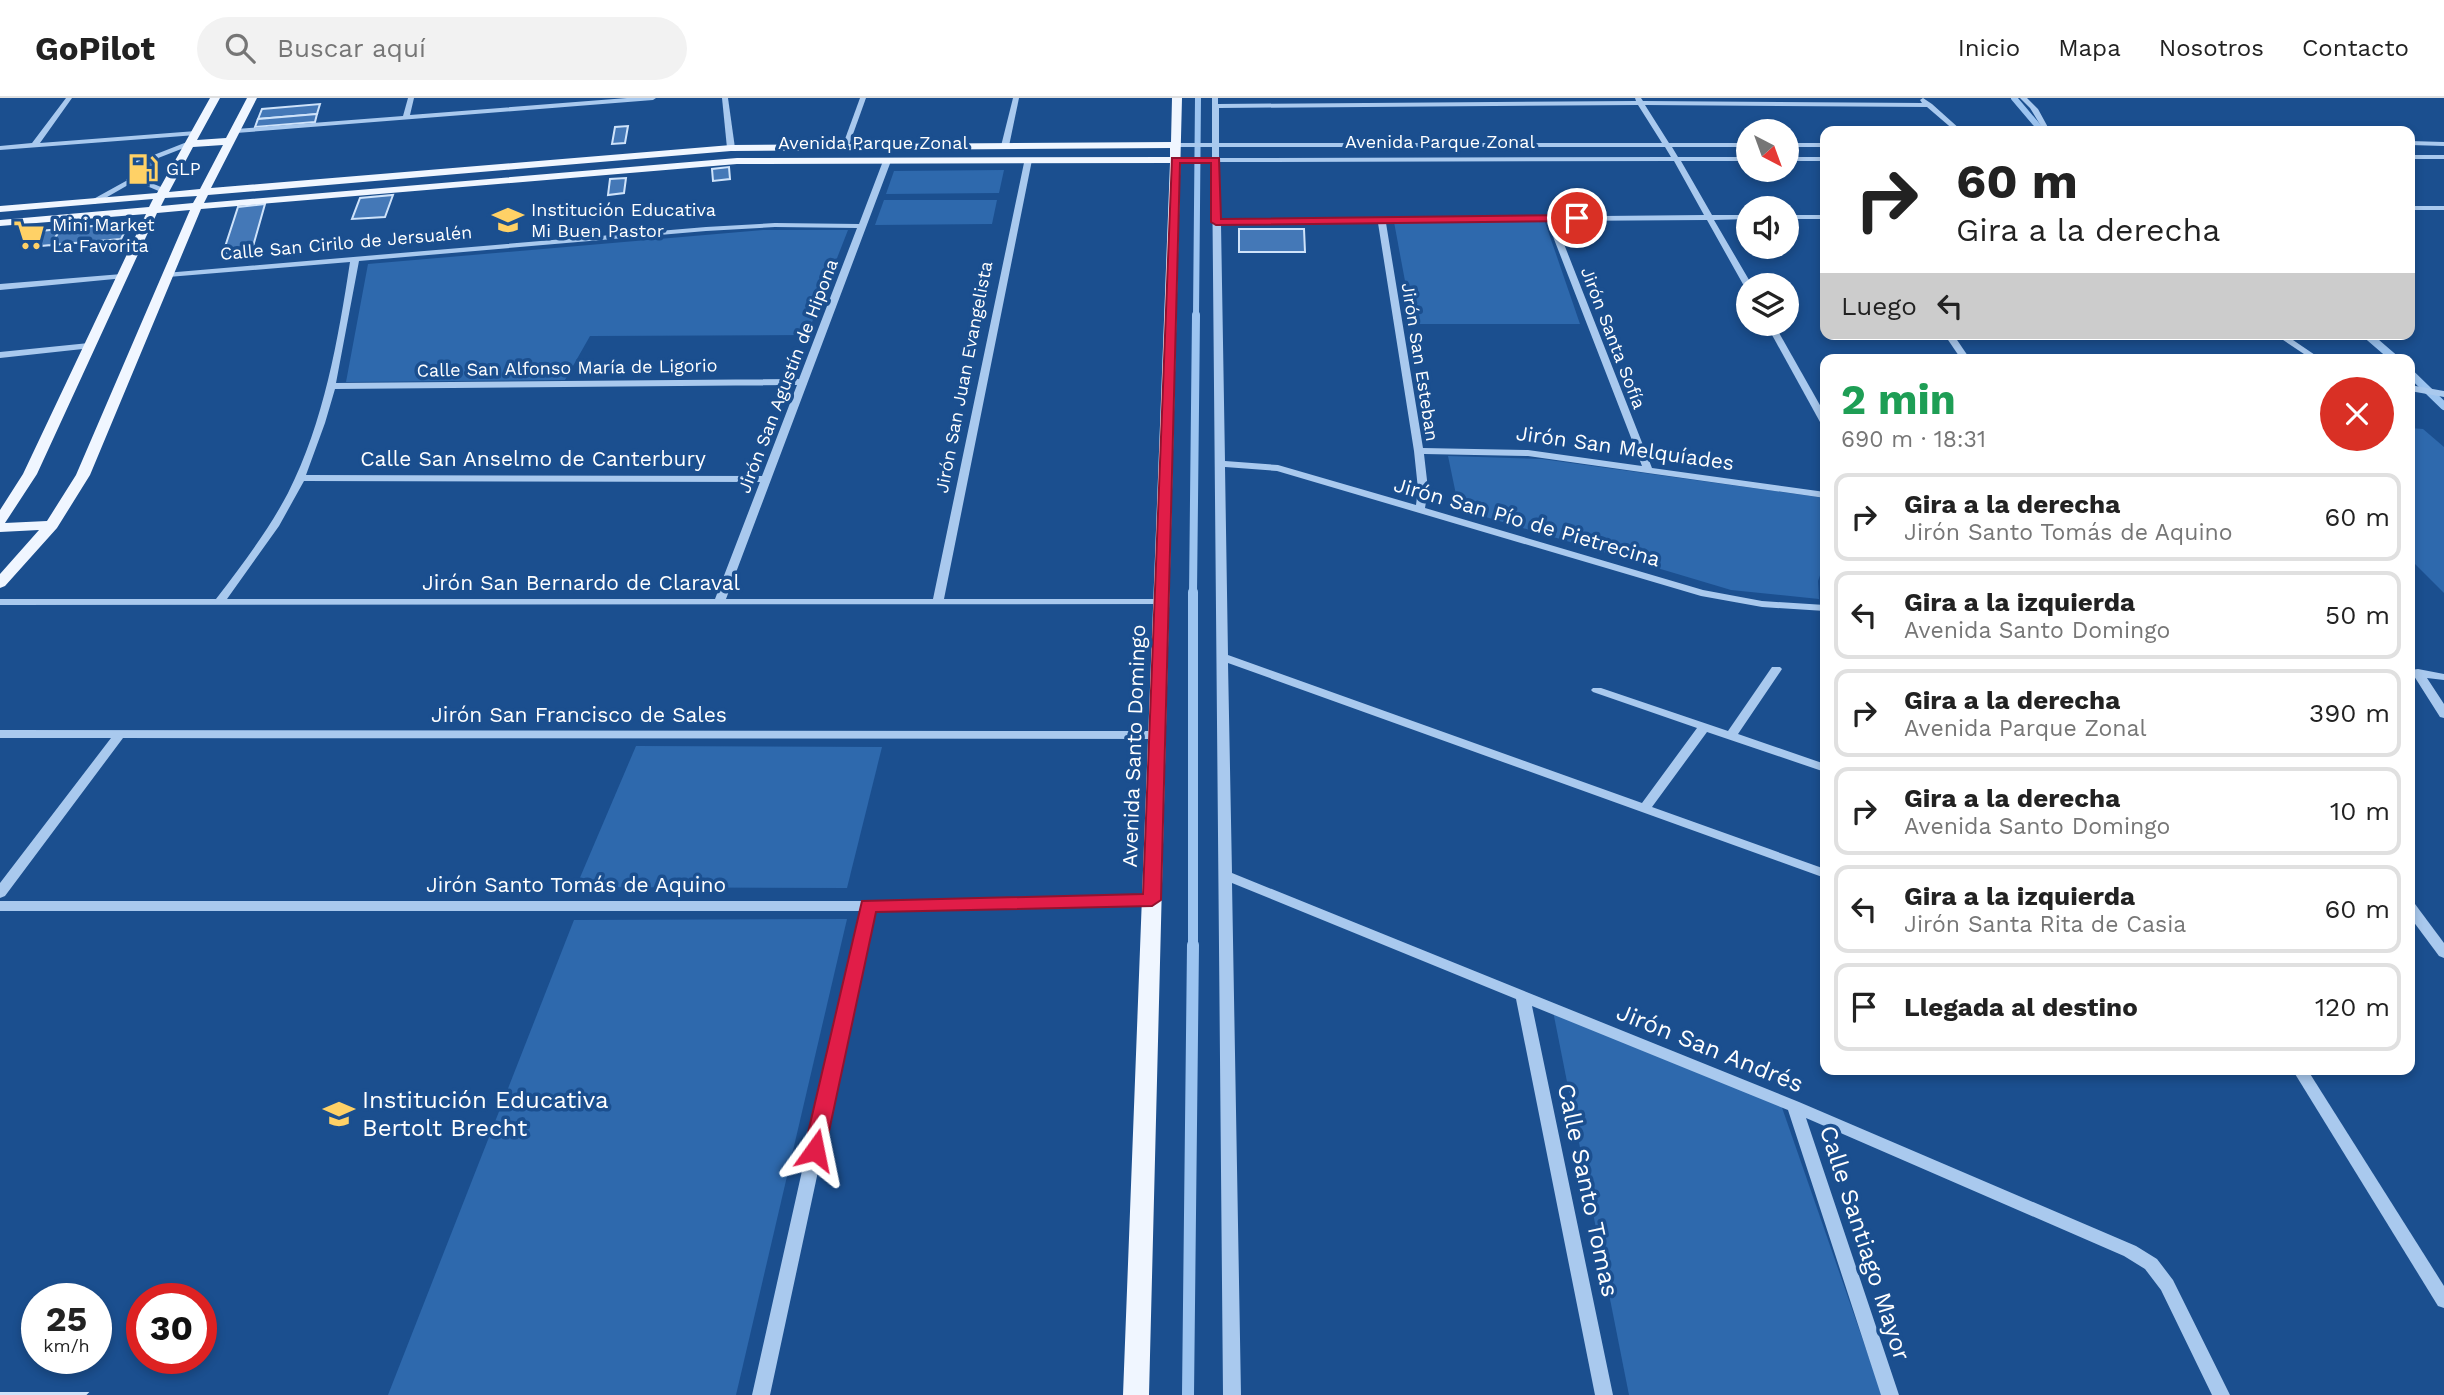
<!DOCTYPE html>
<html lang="es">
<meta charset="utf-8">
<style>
:root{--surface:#fff;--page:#f2f2f2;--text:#222;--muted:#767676;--line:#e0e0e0}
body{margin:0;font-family:"Work Sans",sans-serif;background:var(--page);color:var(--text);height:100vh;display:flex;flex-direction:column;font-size:26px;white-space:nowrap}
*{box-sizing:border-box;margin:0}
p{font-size:23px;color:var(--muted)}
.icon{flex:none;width:38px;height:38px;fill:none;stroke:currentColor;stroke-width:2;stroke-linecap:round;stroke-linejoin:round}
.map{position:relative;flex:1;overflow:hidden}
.sheet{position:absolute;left:1820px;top:256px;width:595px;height:721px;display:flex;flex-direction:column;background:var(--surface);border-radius:14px;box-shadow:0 4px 10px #0003}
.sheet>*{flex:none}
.banner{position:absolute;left:1820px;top:28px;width:595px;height:214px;border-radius:14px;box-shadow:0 4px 10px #0003;background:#fff;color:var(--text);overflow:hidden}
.needle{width:46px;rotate:139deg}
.tools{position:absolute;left:1736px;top:21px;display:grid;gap:14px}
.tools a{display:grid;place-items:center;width:63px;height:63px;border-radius:50%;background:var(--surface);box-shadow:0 4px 10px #0003;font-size:35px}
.speed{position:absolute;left:21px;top:1185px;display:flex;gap:14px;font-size:35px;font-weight:700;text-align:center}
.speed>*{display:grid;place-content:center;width:91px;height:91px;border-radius:50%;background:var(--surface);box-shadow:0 4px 10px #0003;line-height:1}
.speed small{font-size:18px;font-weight:400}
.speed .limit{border:10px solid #d22;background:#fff;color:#111}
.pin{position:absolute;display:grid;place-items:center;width:60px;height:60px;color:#fff;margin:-30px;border:4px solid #fff;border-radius:50%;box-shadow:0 2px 7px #0007}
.me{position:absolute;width:77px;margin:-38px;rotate:12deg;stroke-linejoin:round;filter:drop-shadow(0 0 5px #0008)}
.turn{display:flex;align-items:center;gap:24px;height:147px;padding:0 21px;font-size:32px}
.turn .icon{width:91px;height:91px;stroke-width:2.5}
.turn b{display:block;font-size:49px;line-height:60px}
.then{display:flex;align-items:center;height:66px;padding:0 21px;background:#0003;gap:14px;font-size:26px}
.round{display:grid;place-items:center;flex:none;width:74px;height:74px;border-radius:37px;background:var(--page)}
.headline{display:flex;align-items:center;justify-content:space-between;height:119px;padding:0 21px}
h1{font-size:42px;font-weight:700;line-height:52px;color:#1e9e55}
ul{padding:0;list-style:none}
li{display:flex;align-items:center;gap:21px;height:88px;margin:0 14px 10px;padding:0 7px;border:4px solid var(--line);border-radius:14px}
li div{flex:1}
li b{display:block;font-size:26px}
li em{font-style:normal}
header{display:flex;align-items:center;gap:42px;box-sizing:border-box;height:98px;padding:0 35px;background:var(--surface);border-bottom:2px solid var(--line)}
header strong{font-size:33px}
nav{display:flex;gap:38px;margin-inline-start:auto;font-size:24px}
.search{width:490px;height:63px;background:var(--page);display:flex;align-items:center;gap:18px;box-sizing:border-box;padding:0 24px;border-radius:38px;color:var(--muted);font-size:26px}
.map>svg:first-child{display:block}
.green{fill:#2e69ad}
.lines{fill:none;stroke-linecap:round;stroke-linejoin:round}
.stream-far3{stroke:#9cc4f0;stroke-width:6}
.stream-far2{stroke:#9cc4f0;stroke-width:8}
.stream-far1{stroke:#9cc4f0;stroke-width:10}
.stream{stroke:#9cc4f0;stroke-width:12}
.building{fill:#4478b7;stroke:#cfe3fa;stroke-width:2}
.minor-tunnel{stroke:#3d69a0;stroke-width:8;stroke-dasharray:8 3.5;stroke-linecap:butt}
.minor{fill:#a9c9ee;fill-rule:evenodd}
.major{fill:#f0f6ff;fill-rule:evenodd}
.route{fill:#e11d48;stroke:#92132f;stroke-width:2}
.labels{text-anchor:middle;stroke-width:7;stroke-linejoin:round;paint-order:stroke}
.far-street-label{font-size:18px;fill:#fff;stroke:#1b4f8f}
.far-poi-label{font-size:18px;fill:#fff;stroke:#1b4f8f;text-anchor:start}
.street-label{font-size:21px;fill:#fff;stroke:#1b4f8f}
.near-street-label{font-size:24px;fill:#fff;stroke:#1b4f8f}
.near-poi-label{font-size:24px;fill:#fff;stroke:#1b4f8f;text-anchor:start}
</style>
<header>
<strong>GoPilot</strong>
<div class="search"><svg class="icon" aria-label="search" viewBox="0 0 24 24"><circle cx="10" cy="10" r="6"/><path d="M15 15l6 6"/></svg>Buscar aquí</div>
<nav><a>Inicio</a><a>Mapa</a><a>Nosotros</a><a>Contacto</a></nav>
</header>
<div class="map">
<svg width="2444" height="1297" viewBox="0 0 2444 1297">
<rect width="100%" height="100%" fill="#1b4f8f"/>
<g class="green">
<polygon points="1004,72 999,95 886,96 894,73"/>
<polygon points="884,102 997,102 992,126 875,127"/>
<polygon points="1394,124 1545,124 1580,226 1413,226"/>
<polygon points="763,132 848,132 807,237 590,238 565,282 346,284 368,166"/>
<polygon points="2410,330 2423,331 2444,349 2444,495 2410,461"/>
<polygon points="1448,358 1542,361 1825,400 1825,463 1818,483 1819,501 1731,492 1459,411"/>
<polygon points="636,648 882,649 847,790 576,789"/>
<polygon points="847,821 736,1297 388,1297 574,822"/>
<polygon points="1553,913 1779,1001 1882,1297 1629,1297"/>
</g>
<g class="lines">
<g class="stream-far3">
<polyline points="2014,0 2042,33"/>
<polyline points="1196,218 1198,0"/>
</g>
<g class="stream-far2">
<polyline points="2366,236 2395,261"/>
<polyline points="2410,275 2444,308"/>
<polyline points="1193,496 1196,217"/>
</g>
<polyline class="stream-far1" points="1193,494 1193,848"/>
<polyline class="stream" points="1188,1297 1193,847"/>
</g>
<g class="building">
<polygon points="320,6 317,16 258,21 262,11"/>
<polygon points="317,16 315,24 255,29 258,21"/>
<polygon points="628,28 625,45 612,46 615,29"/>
<polygon points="157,61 148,79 128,81 138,62"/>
<polygon points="729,69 730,81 713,83 712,71"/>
<polygon points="626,80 624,95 608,97 610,81"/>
<polygon points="393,97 385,119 352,121 360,100"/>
<polygon points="265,106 252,152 223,155 238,109"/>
<polygon points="115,126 127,129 121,141 51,147 60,131"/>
<polygon points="60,131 51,147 30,149 40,133"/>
<polygon points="1239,131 1304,131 1305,154 1239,154"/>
<polygon points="0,1295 87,1295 85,1297 0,1297"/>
</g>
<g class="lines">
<polyline class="minor-tunnel" points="135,80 145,62"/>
<g class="minor">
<polygon points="66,0 72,0 40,45 196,33 200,35 196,37 0,52 0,48 32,45"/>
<polygon points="408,0 414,0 410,17 627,0 656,0 653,2 236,35 232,33 236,31 403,18"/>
<polygon points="722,0 728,0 735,50 731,52 727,50"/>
<polygon points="860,0 866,0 848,50 841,52"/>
<polygon points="1013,0 1019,0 1009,48 1005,50 1001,48"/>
<path d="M1212,0H1218V6L1636,3L1635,0H1641L1643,3L1922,5L1920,2L1923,0L1932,6L1961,32L1962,33H1955L1927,9L1645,7L1669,45H1748V49H1672L1678,59H1748V63H1681L1712,117H1748V121L1714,122L1752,187H1748V191L1744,188L1707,122L1555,123L1652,370L1825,394V400L1528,358L1424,356L1428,391L1425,410L1703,492L1762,503L1825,507V513L1762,509L1701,498L1277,373L1225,369L1228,557L1642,705L1697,630L1593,594L1591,592L1593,590H1601L1728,633L1772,569H1780L1782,571L1738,636L1825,666V674L1707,634L1652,709L1825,771V780L1228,565L1232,775L1799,1004L2136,1148L2157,1161L2173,1182L2230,1297H2212L2161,1192L2145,1171L2124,1158L1806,1020L1899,1297H1881L1788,1012L1532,908L1613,1297H1595L1516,901L1232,785L1241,1297H1223L1212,64H1175L1171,62L1175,60H1212V49H1175L1171,47L1175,45H1212ZM1638,7L1662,45H1219V10ZM1219,49H1665L1671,59L1219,60ZM1674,63L1704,117L1220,122L1219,64ZM1547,123L1642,368L1528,352L1423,350L1386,125ZM1378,125L1414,353L1418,391L1416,407L1278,367L1225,363L1221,126Z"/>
<polygon points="2020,0 2027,0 2038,11 2050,33 2044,33 2030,10"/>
<polygon points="2410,43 2444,44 2444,48 2410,47"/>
<polygon points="187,44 194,46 148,64 141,62"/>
<rect x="1787" y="45" width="38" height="4"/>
<rect x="2410" y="57" width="34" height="4"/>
<rect x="1787" y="59" width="38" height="4"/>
<path d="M1025,60L1032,62L944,501H1161L1167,504L1165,506L0,507V501H216C242,467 268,433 288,395C324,324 338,242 350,164L168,179L164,177L165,175L706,129L775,125L859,126L883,63L887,61L891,63L726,501H933ZM775,129L857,130L799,281L336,285L359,163L706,133ZM797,287L762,378L306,377L325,325L335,291ZM304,383L760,384L715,501H227L279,428Z"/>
<polygon points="135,78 168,92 161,94 135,83 95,106 88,104"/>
<rect x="2410" y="108" width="34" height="4"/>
<rect x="1787" y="117" width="38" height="4"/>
<polygon points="122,176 126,178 125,180 0,192 0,186"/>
<polygon points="1766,226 1774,226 1825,316 1825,327 1820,324"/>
<polygon points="1944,236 1953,236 1970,261 1961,261"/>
<polygon points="2274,236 2284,236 2318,259 2317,261 2177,261 2181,258 2304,256"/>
<polygon points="89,245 92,246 92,250 0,260 0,254"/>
<polygon points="2410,287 2444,293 2444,299 2410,293"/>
<polygon points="2418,571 2444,576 2444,582 2427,580 2444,606 2444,620 2440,619 2414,578 2410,576 2410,572"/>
<polygon points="0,632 1157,633 1163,637 1157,641 123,640 5,798 0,800 0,785 111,640 0,640"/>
<polygon points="1152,797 1157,799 1159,802 1157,805 874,813 770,1297 752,1297 860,813 0,813 0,803 868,803"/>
<polygon points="2410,804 2415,806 2444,845 2444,860 2439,858 2410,819"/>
<polygon points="2292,971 2307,971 2444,1188 2444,1210 2438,1208"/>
</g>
<path class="major" d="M210,0H220L197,42L226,40L247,0H257L211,90L731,47L1171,44L1172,0H1182L1149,1297H1123L1170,65L737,66L201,111L90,377L57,430L5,488L0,490V476L39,432L0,434V412L23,376L146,116L0,128V122L149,109L153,101L0,114V108L157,95ZM223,47L200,91L169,94L193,49ZM1170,50V59L737,60L204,105L208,97L731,53ZM197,98L193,105L161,108L165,100ZM190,112L76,377L47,423L5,425L37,376L157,115Z"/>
</g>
<polygon class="route" points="1172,60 1219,60 1221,121 1577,117 1582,120 1577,123 1216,127 1211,124 1211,65 1180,65 1161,802 1152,808 876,814 825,1052 822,1058 815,1060 807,1058 804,1052 862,803 1143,796"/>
<defs>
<symbol id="fuel-bare" viewBox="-9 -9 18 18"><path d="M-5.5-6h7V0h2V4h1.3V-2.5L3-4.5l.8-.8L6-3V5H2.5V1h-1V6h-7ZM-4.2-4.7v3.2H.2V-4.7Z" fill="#ffd166" stroke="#1b4f8f" stroke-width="2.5" paint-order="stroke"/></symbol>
<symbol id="school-bare" viewBox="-9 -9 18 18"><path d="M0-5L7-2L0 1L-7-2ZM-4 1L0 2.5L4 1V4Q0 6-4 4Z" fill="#ffd166" stroke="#1b4f8f" stroke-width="2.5" paint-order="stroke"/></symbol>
<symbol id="supermarket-bare" viewBox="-9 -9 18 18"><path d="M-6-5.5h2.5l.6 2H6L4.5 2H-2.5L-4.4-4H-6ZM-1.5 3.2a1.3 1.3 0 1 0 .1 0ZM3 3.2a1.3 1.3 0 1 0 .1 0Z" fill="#ffd166" stroke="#1b4f8f" stroke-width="2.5" paint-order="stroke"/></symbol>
</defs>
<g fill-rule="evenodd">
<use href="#fuel-bare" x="121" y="49" width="44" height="44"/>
<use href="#school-bare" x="486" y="100" width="44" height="44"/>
<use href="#supermarket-bare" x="7" y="115" width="44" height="44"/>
<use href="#school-bare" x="317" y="994" width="44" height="44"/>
</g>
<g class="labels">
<g class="far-street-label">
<text x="1440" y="50">Avenida Parque Zonal</text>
<text x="873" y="51">Avenida Parque Zonal</text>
<text transform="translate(346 145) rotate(-5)" y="6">Calle San Cirilo de Jersualén</text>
<text transform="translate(1613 240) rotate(69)" y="6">Jirón Santa Sofía</text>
<text transform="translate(1420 264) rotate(81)" y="6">Jirón San Esteban</text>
<text transform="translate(567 270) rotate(-1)" y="6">Calle San Alfonso María de Ligorio</text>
<text transform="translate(788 278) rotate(-69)" y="6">Jirón San Agustín de Hipona</text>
<text transform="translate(964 279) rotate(-79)" y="6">Jirón San Juan Evangelista</text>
</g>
<g class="far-poi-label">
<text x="166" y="77">GLP</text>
<text x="531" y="118">Institución Educativa<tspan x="531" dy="21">Mi Buen Pastor</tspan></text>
<text x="52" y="133">Mini Market<tspan x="52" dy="21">La Favorita</tspan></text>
</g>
<g class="street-label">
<text transform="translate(1625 350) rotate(8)" y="7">Jirón San Melquíades</text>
<text x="533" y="368">Calle San Anselmo de Canterbury</text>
<text transform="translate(1527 424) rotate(16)" y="7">Jirón San Pío de Pietrecina</text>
<text x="581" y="492">Jirón San Bernardo de Claraval</text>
<text x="579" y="624">Jirón San Francisco de Sales</text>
<text transform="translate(1134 648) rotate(-88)" y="7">Avenida Santo Domingo</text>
<text x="576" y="794">Jirón Santo Tomás de Aquino</text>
</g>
<g class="near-street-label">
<text transform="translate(1710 950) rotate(22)" y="8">Jirón San Andrés</text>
<text transform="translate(1588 1092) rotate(78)" y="8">Calle Santo Tomas</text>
<text transform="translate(1865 1145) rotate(72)" y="8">Calle Santiago Mayor</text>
</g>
<g class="near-poi-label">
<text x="362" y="1010">Institución Educativa<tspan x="362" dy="28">Bertolt Brecht</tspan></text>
</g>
</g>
</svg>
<div class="tools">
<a><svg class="needle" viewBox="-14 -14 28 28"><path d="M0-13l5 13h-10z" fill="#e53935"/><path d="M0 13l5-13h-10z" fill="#767676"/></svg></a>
<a><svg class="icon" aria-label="sound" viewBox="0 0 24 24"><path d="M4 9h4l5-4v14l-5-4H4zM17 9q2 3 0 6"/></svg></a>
<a><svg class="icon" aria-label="layers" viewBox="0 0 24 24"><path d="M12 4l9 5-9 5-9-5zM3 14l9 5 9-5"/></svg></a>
</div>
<div class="speed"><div>25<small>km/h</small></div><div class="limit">30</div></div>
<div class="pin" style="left:1577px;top:120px;background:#d93025"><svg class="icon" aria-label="arrive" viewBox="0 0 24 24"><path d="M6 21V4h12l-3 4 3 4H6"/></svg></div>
<svg class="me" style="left:815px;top:1052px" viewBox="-20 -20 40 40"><path d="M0-17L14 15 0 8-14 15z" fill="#e11d48" stroke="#fff" stroke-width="4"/></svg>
<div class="banner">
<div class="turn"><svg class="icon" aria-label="right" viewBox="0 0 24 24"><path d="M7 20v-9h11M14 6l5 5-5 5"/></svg><div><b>60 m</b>Gira a la derecha</div></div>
<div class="then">Luego<svg class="icon" aria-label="left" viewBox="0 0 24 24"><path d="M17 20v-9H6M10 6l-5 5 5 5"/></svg></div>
</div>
<section class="sheet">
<div class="headline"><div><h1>2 min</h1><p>690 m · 18:31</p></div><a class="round" style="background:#d93025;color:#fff"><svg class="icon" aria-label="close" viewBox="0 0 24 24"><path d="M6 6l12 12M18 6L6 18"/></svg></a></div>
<ul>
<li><svg class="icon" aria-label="right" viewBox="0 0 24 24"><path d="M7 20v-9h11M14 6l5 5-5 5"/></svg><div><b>Gira a la derecha</b><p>Jirón Santo Tomás de Aquino</p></div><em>60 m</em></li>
<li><svg class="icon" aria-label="left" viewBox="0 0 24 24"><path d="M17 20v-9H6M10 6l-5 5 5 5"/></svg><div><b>Gira a la izquierda</b><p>Avenida Santo Domingo</p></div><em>50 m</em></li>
<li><svg class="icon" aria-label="right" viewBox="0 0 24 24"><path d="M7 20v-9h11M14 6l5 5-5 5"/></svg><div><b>Gira a la derecha</b><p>Avenida Parque Zonal</p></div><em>390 m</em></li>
<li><svg class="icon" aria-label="right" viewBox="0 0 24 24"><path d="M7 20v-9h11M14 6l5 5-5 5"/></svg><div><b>Gira a la derecha</b><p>Avenida Santo Domingo</p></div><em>10 m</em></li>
<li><svg class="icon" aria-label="left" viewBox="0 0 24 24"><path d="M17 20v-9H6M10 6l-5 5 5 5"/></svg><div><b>Gira a la izquierda</b><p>Jirón Santa Rita de Casia</p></div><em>60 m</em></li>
<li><svg class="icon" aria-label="arrive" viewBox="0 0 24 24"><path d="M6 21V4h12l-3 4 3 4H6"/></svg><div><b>Llegada al destino</b></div><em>120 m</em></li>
</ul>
</section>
</div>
